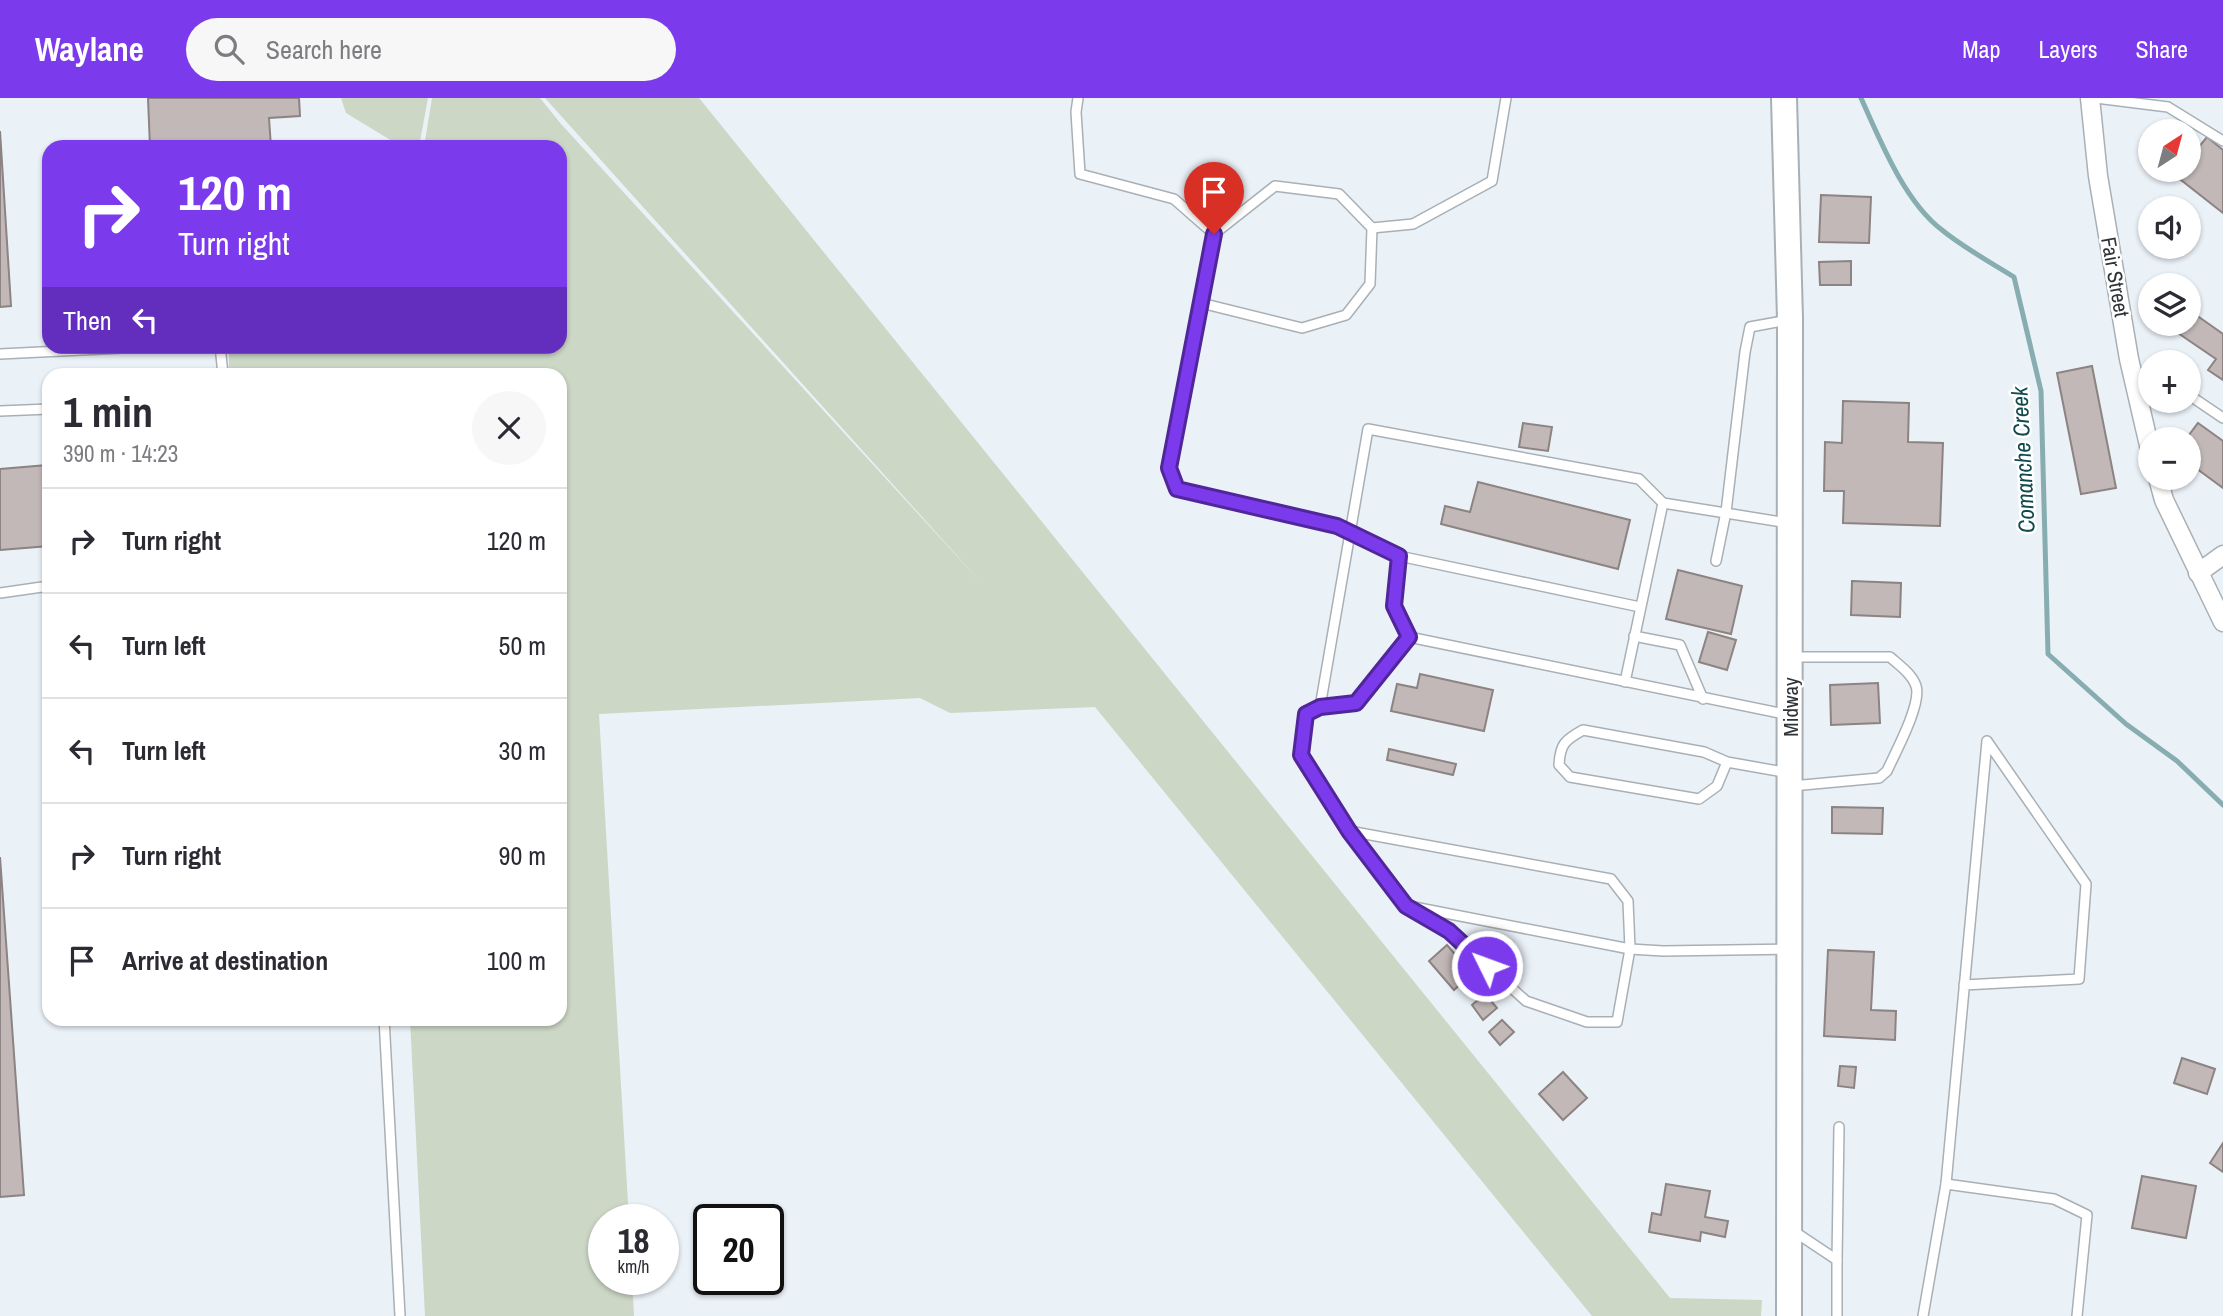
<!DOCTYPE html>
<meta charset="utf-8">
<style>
:root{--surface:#fff;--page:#f7f7f7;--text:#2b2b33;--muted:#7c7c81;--line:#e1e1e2;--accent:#7c3aed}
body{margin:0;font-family:"Archivo Narrow",sans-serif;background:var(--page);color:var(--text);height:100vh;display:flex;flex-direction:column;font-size:26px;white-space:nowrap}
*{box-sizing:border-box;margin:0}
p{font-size:23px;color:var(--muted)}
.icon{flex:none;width:38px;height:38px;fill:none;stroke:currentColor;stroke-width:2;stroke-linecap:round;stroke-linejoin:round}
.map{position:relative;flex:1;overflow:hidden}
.side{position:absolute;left:42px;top:270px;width:525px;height:658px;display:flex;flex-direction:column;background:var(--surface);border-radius:21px;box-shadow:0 2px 5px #0004}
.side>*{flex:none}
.top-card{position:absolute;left:42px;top:42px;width:525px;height:214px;border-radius:21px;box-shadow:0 2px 5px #0004;background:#7c3aed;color:#fff;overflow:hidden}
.needle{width:46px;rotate:36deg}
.tools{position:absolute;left:2138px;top:21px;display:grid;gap:14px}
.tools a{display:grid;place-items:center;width:63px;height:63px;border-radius:50%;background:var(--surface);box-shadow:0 2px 5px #0004;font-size:35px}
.speed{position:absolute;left:588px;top:1106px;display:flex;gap:14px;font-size:35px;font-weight:700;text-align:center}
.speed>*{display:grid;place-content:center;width:91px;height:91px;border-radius:50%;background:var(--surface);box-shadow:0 2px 5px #0004;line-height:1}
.speed small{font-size:18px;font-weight:400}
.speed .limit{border:4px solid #111;border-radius:10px;background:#fff;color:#111}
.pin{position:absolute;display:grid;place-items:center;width:60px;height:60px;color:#fff;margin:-72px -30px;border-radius:50% 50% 50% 0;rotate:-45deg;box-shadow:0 0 7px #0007}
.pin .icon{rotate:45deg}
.me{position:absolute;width:77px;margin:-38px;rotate:312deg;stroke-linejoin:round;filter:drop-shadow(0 0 5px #0008)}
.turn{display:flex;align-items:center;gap:24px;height:147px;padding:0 21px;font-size:32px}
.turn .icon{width:91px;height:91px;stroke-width:2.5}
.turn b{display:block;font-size:49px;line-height:60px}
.then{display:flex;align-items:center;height:66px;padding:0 21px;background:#0003;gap:14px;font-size:26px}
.round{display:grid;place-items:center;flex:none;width:74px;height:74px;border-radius:37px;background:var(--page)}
.overview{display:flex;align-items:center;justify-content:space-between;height:119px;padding:0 21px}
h1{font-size:42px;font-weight:700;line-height:52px}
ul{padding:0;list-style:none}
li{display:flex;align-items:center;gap:21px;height:105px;padding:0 21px;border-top:2px solid var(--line)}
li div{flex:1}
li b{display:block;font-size:26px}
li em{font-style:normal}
header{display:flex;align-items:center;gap:42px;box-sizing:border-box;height:98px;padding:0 35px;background:var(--accent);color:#fff}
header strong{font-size:33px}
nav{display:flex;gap:38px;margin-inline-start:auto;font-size:24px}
.search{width:490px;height:63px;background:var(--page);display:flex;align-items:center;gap:18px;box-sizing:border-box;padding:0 24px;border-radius:38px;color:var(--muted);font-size:26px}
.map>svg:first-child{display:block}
.green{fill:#ccd7c6}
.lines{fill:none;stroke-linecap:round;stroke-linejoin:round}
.stream{stroke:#87adb0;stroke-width:5}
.building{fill:#c2b8b8;stroke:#8c8382;stroke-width:2}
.service-casing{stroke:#a9b0b5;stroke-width:12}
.minor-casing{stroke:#a9b0b5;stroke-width:21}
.secondary-casing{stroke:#a9b0b5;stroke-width:28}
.service{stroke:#fff;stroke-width:9}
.minor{stroke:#fff;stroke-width:18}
.secondary{stroke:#fff;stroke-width:24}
.route-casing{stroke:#51269a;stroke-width:18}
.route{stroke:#7c3aed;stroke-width:12}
.labels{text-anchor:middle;stroke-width:5;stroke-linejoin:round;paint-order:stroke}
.street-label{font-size:21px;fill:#303335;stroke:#fff}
.water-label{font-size:23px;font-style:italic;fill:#104a4e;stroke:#fff}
</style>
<header>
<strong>Waylane</strong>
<div class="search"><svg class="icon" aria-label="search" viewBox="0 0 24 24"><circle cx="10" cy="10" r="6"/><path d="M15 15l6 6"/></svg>Search here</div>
<nav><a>Map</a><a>Layers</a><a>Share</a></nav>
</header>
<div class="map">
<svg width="2223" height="1218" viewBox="0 0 2223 1218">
<rect width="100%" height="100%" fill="#eaf1f7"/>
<g class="green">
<polygon points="341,0 428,0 419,49 402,49 346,15"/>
<polygon points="432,0 540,0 561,26 987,491 545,0 699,0 1670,1200 1762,1202 1761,1218 1592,1218 1095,609 950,615 920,600 599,616 629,1122 604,1122 604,1181 632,1181 634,1218 425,1218 410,921 560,920 560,276 229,276 229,249 560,248 560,49 424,49"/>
</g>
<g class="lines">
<path class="stream" d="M1861,0C1880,42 1904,103 1942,132C1964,150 1990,164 2014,179L2041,293L2048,556L2126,626L2177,663L2223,707"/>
</g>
<g class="building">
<polygon points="148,0 299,0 300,18 269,20 271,49 150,49"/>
<polygon points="0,33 11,208 0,209"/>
<polygon points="2207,39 2223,52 2223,115 2176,78 2181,72 2189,72 2189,61"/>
<polygon points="1821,97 1871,99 1869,145 1819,144"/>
<polygon points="1851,163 1851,187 1820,187 1819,164"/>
<polygon points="2189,212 2223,236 2223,282 2208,272 2216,261 2175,233 2180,226 2189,226"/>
<polygon points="2092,268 2116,390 2081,396 2057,275"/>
<polygon points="1843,303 1909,305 1908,344 1943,345 1940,428 1843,425 1844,393 1824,393 1825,344 1842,345"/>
<polygon points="1523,325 1552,329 1548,353 1519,349"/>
<polygon points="2198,325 2223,343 2223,390 2189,365 2189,341 2186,341"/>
<polygon points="45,337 49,337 49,448 0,452 0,371 47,367"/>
<polygon points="1478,384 1630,422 1618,471 1441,426 1445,408 1470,414"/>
<polygon points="1678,472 1742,488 1731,536 1666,521"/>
<polygon points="1852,483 1901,485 1900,519 1851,517"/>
<polygon points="1708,534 1736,542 1727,572 1699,564"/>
<polygon points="1420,576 1493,592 1484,633 1391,613 1397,586 1417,590"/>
<polygon points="1878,585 1880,625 1831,627 1830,587"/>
<polygon points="1389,651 1456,666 1453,677 1387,662"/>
<polygon points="1832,709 1883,710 1882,736 1832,735"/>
<polygon points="0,759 24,1097 0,1099"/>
<polygon points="1447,847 1472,876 1454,892 1429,863"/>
<polygon points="1828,852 1874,854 1871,912 1896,913 1895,942 1824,938"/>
<polygon points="1485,896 1497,910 1483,922 1472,907"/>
<polygon points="1502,922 1514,934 1500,947 1489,934"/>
<polygon points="2182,960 2215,971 2207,996 2174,985"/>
<polygon points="1840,968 1856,969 1854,990 1838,988"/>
<polygon points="1563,974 1587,1000 1563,1022 1539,996"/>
<polygon points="2223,1045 2223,1074 2210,1065"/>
<polygon points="2142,1078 2196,1088 2186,1140 2132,1130"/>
<polygon points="1666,1086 1710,1093 1705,1119 1728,1123 1725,1139 1701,1134 1700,1143 1649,1134 1652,1115 1661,1117"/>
</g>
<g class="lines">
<defs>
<g id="service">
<polyline points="1078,0 1076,14 1080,76 1174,101 1214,136"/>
<polyline points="2096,0 2168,9 2223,43"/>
<polyline points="1372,130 1413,126 1492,83 1506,0"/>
<polyline points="1201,205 1302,230 1346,217 1370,186 1372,130 1339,96 1275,88 1214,136 1169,370 1177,391 1337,428 1399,458 1640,509"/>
<polyline points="220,248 223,276"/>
<polyline points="0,256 163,248"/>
<polyline points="2135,290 2151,289"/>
<polyline points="2189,297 2223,320"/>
<polyline points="0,313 49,311"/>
<polyline points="1399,458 1394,508 1409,539"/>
<polyline points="1716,463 1726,414 1745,254 1750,229 1788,222"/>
<polyline points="0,495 49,488"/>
<polyline points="1634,538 1680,547 1703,601"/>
<polyline points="1409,539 1789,617"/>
<polyline points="1625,584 1663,405"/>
<polyline points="1320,609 1368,331 1639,381 1663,405 1788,425"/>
<path d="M1727,664L1717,688L1699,701L1570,679L1559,667C1560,646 1565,642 1583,632L1704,654L1727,664L1789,675"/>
<path d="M1792,688L1879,680L1887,673C1895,655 1922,606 1916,588C1912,576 1899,567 1890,559H1793"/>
<polyline points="1349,733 1406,808 1449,833 1526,903 1587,924 1617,924 1630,851 1628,803 1611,781 1349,733 1301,657 1306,616 1320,609 1356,605 1409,539"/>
<polyline points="1414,809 1630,851 1663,853 1788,851"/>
<polyline points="384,920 400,1218"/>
<polyline points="1946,1086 1987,643 2086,786 2079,881 1964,887"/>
<polyline points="1792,1132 1837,1162 1837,1218"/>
<polyline points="1837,1162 1839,1029"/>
<polyline points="1923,1218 1946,1086 2054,1101 2087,1117 2077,1218"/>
</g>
<g id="minor">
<polyline points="2090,0 2098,78 2129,261 2151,356"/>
<polyline points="2158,380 2164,402 2223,524"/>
<polyline points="2198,475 2223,457"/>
</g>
<polyline id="secondary" points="1784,0 1790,221 1789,1218"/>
</defs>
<use href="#service" class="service-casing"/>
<use href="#minor" class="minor-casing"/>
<use href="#secondary" class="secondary-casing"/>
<use href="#service" class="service"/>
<use href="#minor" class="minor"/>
<use href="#secondary" class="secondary"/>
</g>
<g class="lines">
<defs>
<polyline id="route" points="1214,136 1169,370 1177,391 1337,428 1399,458 1394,508 1409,539 1356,605 1320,609 1306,616 1301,657 1349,733 1406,808 1449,833 1487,868"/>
</defs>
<use href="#route" class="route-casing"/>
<use href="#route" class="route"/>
</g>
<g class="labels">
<g class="street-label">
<text transform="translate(2115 179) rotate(80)" y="7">Fair Street</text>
<text transform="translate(1791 609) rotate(-90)" y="7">Midway</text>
</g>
<g class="water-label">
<text transform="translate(2023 362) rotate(-93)" y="8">Comanche Creek</text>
</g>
</g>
</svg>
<div class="tools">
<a><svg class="needle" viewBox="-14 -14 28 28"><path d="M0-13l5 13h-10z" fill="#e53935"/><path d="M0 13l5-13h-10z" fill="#7c7c81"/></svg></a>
<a><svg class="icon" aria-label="sound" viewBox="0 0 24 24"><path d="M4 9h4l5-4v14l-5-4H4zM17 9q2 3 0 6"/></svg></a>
<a><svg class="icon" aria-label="layers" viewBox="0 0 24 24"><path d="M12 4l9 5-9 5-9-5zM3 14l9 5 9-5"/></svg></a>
<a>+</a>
<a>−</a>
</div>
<div class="speed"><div>18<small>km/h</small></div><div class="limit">20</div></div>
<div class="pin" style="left:1214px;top:136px;background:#d93025"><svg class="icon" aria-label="arrive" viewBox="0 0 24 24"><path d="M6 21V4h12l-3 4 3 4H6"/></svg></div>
<svg class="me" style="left:1487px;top:868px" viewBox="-20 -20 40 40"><circle r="17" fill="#7c3aed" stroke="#fff" stroke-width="3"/><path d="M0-11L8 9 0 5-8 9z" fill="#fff"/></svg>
<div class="top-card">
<div class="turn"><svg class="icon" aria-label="right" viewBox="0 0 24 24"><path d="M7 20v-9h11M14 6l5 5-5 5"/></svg><div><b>120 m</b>Turn right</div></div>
<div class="then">Then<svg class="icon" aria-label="left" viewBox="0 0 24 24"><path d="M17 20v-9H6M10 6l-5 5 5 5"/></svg></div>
</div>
<section class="side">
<div class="overview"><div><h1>1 min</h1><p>390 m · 14:23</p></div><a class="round"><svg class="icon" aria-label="close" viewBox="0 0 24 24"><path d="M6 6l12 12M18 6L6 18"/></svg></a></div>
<ul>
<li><svg class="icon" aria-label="right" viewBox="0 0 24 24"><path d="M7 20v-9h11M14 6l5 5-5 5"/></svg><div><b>Turn right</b></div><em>120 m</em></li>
<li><svg class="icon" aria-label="left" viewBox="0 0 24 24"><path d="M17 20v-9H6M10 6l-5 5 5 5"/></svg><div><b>Turn left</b></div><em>50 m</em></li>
<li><svg class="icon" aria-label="left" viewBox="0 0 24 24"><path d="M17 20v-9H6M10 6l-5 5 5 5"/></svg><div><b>Turn left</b></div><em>30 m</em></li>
<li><svg class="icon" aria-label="right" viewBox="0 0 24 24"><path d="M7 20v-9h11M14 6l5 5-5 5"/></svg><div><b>Turn right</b></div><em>90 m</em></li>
<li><svg class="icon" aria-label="arrive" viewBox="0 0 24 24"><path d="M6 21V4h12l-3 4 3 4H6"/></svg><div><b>Arrive at destination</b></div><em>100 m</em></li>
</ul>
</section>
</div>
